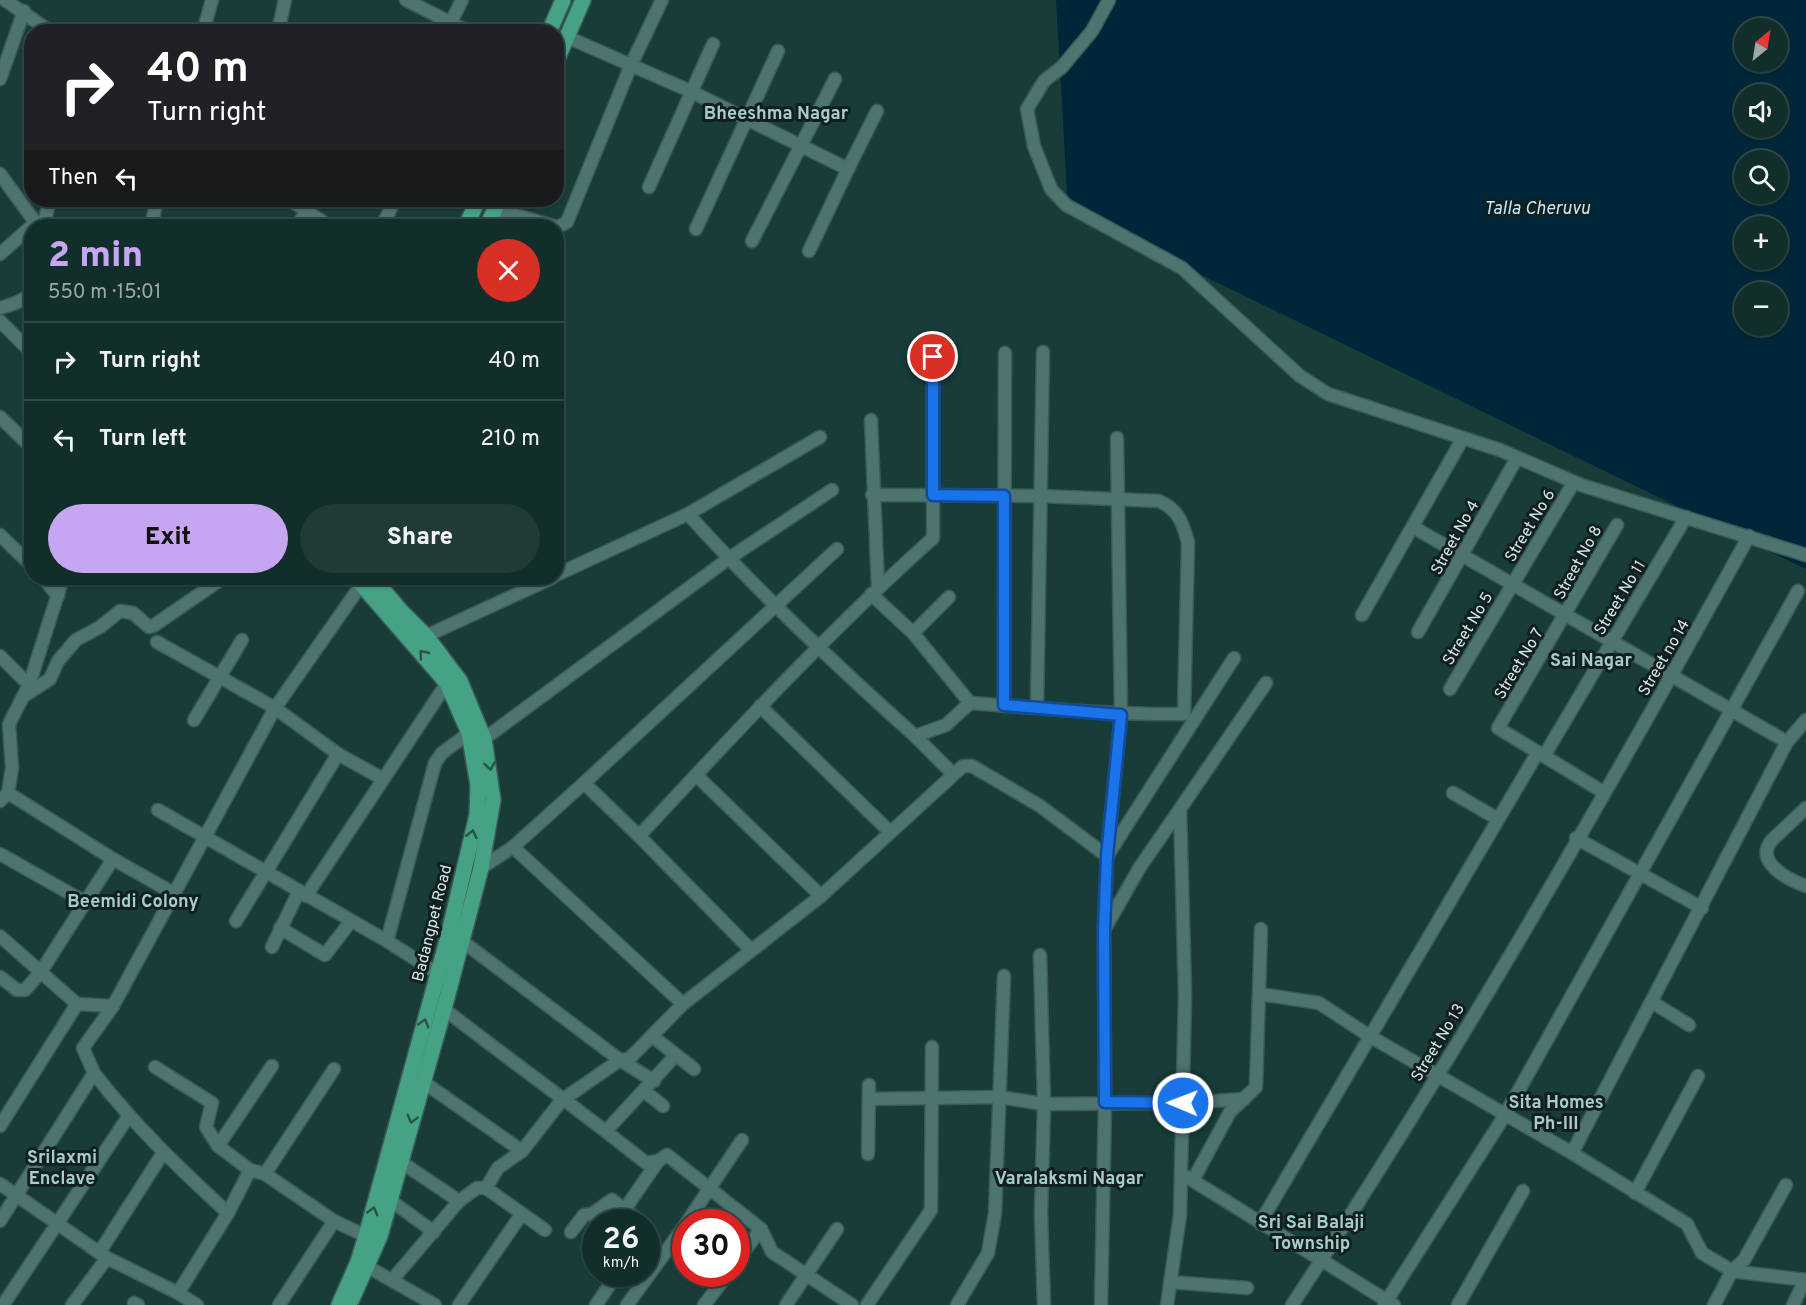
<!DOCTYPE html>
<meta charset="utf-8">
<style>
:root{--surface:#122e2b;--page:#1f3a37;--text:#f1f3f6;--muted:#9ca8a9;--line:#314a47;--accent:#c6a6f0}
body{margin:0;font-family:Overpass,sans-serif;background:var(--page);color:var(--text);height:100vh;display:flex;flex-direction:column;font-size:22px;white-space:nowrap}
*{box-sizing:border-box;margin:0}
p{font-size:20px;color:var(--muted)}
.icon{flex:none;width:33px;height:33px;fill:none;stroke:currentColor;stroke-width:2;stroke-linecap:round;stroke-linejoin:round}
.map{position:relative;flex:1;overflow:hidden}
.side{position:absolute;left:24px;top:219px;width:540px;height:366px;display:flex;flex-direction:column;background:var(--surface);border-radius:24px;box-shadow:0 2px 4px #0004,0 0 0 2px var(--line)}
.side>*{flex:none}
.guide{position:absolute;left:24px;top:24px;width:540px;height:183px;border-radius:24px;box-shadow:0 2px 4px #0004,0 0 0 2px var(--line);background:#202124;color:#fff;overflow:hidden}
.needle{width:39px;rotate:30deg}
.buttons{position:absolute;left:1734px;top:18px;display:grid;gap:12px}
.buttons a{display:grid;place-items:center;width:54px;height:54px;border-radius:50%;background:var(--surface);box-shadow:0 2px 4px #0004,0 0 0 2px var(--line);font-size:30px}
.speed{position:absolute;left:582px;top:1209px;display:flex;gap:12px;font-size:30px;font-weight:700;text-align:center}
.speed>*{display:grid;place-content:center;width:78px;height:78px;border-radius:50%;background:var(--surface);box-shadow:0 2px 4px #0004,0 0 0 2px var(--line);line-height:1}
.speed small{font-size:15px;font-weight:400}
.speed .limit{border:9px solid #d22;background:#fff;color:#111}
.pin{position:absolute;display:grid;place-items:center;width:51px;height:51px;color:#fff;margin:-26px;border:3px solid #fff;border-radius:50%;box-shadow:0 2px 6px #0007}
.me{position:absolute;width:66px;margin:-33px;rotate:271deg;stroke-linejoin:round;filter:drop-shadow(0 0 4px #0008)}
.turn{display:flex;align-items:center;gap:21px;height:126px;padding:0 24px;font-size:27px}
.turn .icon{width:78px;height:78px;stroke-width:2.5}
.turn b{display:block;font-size:42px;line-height:51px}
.then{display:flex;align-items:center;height:57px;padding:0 24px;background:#0003;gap:12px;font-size:22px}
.round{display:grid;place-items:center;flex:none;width:63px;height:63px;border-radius:32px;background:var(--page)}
.overview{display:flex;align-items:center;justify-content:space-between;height:102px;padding:0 24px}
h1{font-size:36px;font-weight:800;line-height:45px;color:var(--accent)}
.button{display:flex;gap:12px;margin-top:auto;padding:12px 24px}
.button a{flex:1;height:69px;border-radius:36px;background:var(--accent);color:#111;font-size:24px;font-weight:800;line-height:69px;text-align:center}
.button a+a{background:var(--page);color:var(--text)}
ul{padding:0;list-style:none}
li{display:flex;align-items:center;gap:18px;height:78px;padding:0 24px;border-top:2px solid var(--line)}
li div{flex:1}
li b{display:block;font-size:22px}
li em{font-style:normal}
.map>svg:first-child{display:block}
.water{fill:#002639;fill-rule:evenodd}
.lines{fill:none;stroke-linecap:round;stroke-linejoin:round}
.minor-casing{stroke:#3b5a58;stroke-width:15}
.major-casing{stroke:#3b5a58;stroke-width:18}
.minor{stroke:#4e7470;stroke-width:12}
.major{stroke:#45a284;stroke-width:15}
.oneway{stroke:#265447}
.route-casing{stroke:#114b97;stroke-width:15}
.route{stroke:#1a73e8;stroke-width:10}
.labels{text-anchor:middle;stroke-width:6;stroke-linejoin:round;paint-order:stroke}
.street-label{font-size:16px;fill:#d4e8e5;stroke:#11201f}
.neighbourhood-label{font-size:18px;font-weight:bold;fill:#a6cdc9;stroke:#11201f}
.water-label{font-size:18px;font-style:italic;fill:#c3e9ff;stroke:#11201f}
</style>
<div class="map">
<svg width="1806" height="1305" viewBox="0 0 1806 1305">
<rect width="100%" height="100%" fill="#183d39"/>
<path class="water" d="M1056,0H1806V569L1068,210ZM1744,28H1778V62H1744ZM1744,94H1778V128H1744ZM1744,160H1778V194H1744ZM1744,226H1778V260H1744ZM1744,292H1778V326H1744Z"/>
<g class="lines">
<defs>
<g id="minor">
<polyline points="5,0 51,32"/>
<polyline points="406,0 469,32"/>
<polyline points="1109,0 1092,31 1062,67 1044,81 1027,109 1034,146 1051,189 1066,205 1182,268 1300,376 1328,394 1500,450 1581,485 1806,555"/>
<polyline points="203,32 212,0"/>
<polyline points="278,32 285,0"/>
<polyline points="446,32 462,0"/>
<polyline points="567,37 690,91 848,169 877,111"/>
<polyline points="0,79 24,11"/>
<polyline points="0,174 38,226"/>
<polyline points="649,187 713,44"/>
<polyline points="290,200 329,226"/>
<polyline points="495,209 553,226"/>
<polyline points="43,226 50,200"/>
<polyline points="151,226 157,200"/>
<polyline points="298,226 306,211"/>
<polyline points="382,226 391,208"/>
<polyline points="556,228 567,222 631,65 662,0"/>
<polyline points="696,229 778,51"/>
<polyline points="752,241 835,79"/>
<polyline points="809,251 848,169"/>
<polyline points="0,254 35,223"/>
<polyline points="0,308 16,303 32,294"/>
<polyline points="0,321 32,353"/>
<polyline points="0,417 32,448"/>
<polyline points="871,420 878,588"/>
<path d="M688,514C759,593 836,665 915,736L946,725L970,703"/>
<polyline points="1413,527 1787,742"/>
<polyline points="0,535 32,566"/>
<polyline points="556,575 688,514 820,437"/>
<polyline points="43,578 58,596"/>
<path d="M871,594L913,633L970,703C1041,708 1112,715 1184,714L1188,542C1182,522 1179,510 1159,501L1041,496L872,495"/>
<polyline points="1362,615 1463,438"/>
<polyline points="1418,632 1517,458"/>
<polyline points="913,633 949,597"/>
<polyline points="426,636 552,578"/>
<polyline points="157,642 275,708 338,754 383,779"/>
<polyline points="0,656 29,685"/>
<polyline points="1450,689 1574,482"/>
<polyline points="24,696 50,679 58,661 76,640 100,627 120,611 133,613 149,627 153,626 223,578"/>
<polyline points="760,706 889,831"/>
<polyline points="1004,706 1005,353"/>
<polyline points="1037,706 1043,352"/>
<polyline points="194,720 242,640"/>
<polyline points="915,736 953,774"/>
<polyline points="484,739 728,559 832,490"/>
<polyline points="1544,756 1686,517"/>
<polyline points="696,775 821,896"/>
<path d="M584,783L639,836C734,734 829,631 933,538V357"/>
<polyline points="1603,792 1498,728 1617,525"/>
<polyline points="8,793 113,859 175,894"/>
<polyline points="1453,793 1498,819"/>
<polyline points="0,801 8,793 12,768 9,724 29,685 63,578"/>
<path d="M1806,808L1772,840C1753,862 1789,880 1806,886"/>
<polyline points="158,810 387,941 437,973"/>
<polyline points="639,836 751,950"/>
<polyline points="1576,838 1702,908"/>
<polyline points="513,847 683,1004"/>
<polyline points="0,854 85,902"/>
<polyline points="481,868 513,847 584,783 837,549"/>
<polyline points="306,896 447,683"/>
<polyline points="236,921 338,754"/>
<polyline points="280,928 325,955 351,921"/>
<polyline points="1104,928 1107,856 1121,715 1117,438"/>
<polyline points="0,936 77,1004 113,1006"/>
<polyline points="455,939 462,941 620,1060 654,1081"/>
<polyline points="387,941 435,763 442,753 469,733"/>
<polyline points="272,947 298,893"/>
<polyline points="1040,955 1044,1104 1041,1214 1044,1305"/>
<polyline points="0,977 17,990 25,990 40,973 113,859"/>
<polyline points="1260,994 1319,1003 1371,1037 1572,1153 1687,1224 1702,1253 1732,1271 1744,1260 1786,1185"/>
<polyline points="1652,1002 1689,1025"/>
<path d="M444,1009C511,1061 580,1110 646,1163L658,1161L667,1155L761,1229L772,1252L852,1305"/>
<polyline points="652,1036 694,1069"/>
<polyline points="155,1067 212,1103 206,1127 218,1146"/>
<polyline points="334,1069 265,1174 334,1221 366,1236"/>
<path d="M94,1073C134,1125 180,1169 228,1213"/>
<polyline points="422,1081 522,1151"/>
<polyline points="644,1091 663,1106"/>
<polyline points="869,1099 999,1097 1044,1104 1183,1103 1244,1099"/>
<polyline points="0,1126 77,1004"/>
<polyline points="606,1131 675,1056"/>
<polyline points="1572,1153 1787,742 1806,720"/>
<polyline points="868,1154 869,1085"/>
<polyline points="401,1162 459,1201"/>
<polyline points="250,1170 218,1146 272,1066"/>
<polyline points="1187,1177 1394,1305"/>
<polyline points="1193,1180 1230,1112 1256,1087 1261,929"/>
<polyline points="0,1184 107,1258 178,1293 197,1305"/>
<polyline points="486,1188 545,1230"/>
<polyline points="1635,1193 1698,1076"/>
<polyline points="390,1200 434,1232"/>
<polyline points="625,1209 658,1161"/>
<polyline points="0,1221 94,1073 83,1048 113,1006 275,708 361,585 369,580"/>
<polyline points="687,1222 742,1140"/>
<polyline points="1260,1223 1538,752"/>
<polyline points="571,1232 584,1215 592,1214 612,1200 641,1222"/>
<polyline points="99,1253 163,1153"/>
<polyline points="736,1262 761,1229"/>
<polyline points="361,1263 435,1305"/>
<polyline points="393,1279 459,1201 477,1188 486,1188 498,1168 522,1151 562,1100 620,1060 629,1059 683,1004 821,896 963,766 972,766 1040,806 1107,856 1234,658"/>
<polyline points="1170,1282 1247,1288"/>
<polyline points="178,1293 228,1213 250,1170 265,1174"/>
<polyline points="134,1303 138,1305"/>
<polyline points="3,1305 128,1117"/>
<polyline points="72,1305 107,1258"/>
<polyline points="279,1305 334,1221"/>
<polyline points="459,1305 521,1215"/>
<polyline points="596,1305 617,1274"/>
<polyline points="627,1305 686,1224"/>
<polyline points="704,1305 728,1274"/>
<polyline points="786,1305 837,1229"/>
<polyline points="867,1305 931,1210 932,1047"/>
<polyline points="957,1305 988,1253 995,1213 1004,976"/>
<polyline points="1101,1305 1105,1102 1104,930 1140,867 1180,809"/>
<polyline points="1167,1305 1180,1215 1185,995 1180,809 1266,683"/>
<path d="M1292,1305C1456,1056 1605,797 1749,536"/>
<polyline points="1384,1305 1505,1115 1798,591"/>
<polyline points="1458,1305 1523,1191"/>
<polyline points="1714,1305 1732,1271 1806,1280"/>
<polyline points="1793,1305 1805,1280"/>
</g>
<g id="major">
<polyline points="549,32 563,0"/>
<polyline points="556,62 583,0"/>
<polyline points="466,226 478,200"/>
<polyline points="487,226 499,200"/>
<polyline points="352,1299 380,1236 444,1009 481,868 493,800 484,739 460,681 426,636 401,611 373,578"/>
<polyline points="339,1305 358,1262 366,1236 448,937 477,815 478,785 469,733 447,683 356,578"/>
</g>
</defs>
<use href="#minor" class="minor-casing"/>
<use href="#major" class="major-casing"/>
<use href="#minor" class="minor"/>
<use href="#major" class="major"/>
</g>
<defs><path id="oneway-chevron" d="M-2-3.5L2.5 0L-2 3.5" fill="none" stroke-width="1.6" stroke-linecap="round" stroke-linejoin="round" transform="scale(1.5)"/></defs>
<g class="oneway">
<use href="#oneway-chevron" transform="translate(423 654) rotate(-130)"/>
<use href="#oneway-chevron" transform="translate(490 766) rotate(81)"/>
<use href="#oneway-chevron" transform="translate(472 834) rotate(-77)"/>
<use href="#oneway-chevron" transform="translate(424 1023) rotate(-74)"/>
<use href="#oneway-chevron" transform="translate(412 1119) rotate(105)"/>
<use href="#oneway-chevron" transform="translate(373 1211) rotate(-75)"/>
</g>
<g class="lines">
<defs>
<polyline id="route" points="933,357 933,495 1004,496 1004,705 1121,715 1107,856 1104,930 1105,1102 1183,1103"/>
</defs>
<use href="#route" class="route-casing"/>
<use href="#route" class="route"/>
</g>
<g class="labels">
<g class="street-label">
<text transform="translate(1529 525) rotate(-59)" y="6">Street No 6</text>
<text transform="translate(1454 537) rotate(-61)" y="6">Street No 4</text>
<text transform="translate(1577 562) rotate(-61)" y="6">Street No 8</text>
<text transform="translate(1619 597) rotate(-59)" y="6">Street No 11</text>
<text transform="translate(1467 628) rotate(-59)" y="6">Street No 5</text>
<text transform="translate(1663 657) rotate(-60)" y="6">Street no 14</text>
<text transform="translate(1518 663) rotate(-59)" y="6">Street No 7</text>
<text transform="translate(431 923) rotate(-76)" y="6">Badangpet Road</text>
<text transform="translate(1437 1042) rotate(-59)" y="6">Street No 13</text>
</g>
<g class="neighbourhood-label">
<text x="776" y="119">Bheeshma Nagar</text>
<text x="1591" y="666">Sai Nagar</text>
<text x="133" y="907">Beemidi Colony</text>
<text x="1556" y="1108">Sita Homes<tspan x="1556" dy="21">Ph-III</tspan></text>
<text x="62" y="1163">Srilaxmi<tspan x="62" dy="21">Enclave</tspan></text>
<text x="1069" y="1184">Varalaksmi Nagar</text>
<text x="1311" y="1228">Sri Sai Balaji<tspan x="1311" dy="21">Township</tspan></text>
</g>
<g class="water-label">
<text x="1537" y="214">Talla Cheruvu</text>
</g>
</g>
</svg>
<div class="buttons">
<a><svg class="needle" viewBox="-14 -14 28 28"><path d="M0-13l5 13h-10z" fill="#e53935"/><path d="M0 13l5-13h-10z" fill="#9ca8a9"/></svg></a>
<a><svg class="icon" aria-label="sound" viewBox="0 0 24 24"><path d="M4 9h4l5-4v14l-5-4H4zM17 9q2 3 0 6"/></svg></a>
<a><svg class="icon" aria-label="search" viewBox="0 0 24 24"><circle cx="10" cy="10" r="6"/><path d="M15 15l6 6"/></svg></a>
<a>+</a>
<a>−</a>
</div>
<div class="speed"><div>26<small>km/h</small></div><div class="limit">30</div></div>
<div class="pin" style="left:933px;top:357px;background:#d93025"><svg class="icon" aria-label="arrive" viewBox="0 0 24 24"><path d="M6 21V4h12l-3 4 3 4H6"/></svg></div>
<svg class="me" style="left:1183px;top:1103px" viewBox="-20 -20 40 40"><circle r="17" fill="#1a73e8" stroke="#fff" stroke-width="3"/><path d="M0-11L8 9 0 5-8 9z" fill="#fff"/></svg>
<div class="guide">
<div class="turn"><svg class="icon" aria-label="right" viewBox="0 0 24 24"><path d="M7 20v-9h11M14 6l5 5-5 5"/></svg><div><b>40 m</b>Turn right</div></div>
<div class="then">Then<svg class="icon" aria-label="left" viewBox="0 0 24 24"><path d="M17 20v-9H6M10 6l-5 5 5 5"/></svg></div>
</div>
<section class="side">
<div class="overview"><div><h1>2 min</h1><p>550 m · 15:01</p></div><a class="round" style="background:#d93025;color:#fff"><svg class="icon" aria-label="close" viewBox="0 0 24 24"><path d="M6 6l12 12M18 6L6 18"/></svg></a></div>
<ul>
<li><svg class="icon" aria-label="right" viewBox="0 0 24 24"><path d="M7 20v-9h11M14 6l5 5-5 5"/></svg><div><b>Turn right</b></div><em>40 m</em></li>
<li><svg class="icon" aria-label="left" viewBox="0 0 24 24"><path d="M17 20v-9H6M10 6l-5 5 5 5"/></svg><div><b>Turn left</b></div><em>210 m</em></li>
</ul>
<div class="button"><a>Exit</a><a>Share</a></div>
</section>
</div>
